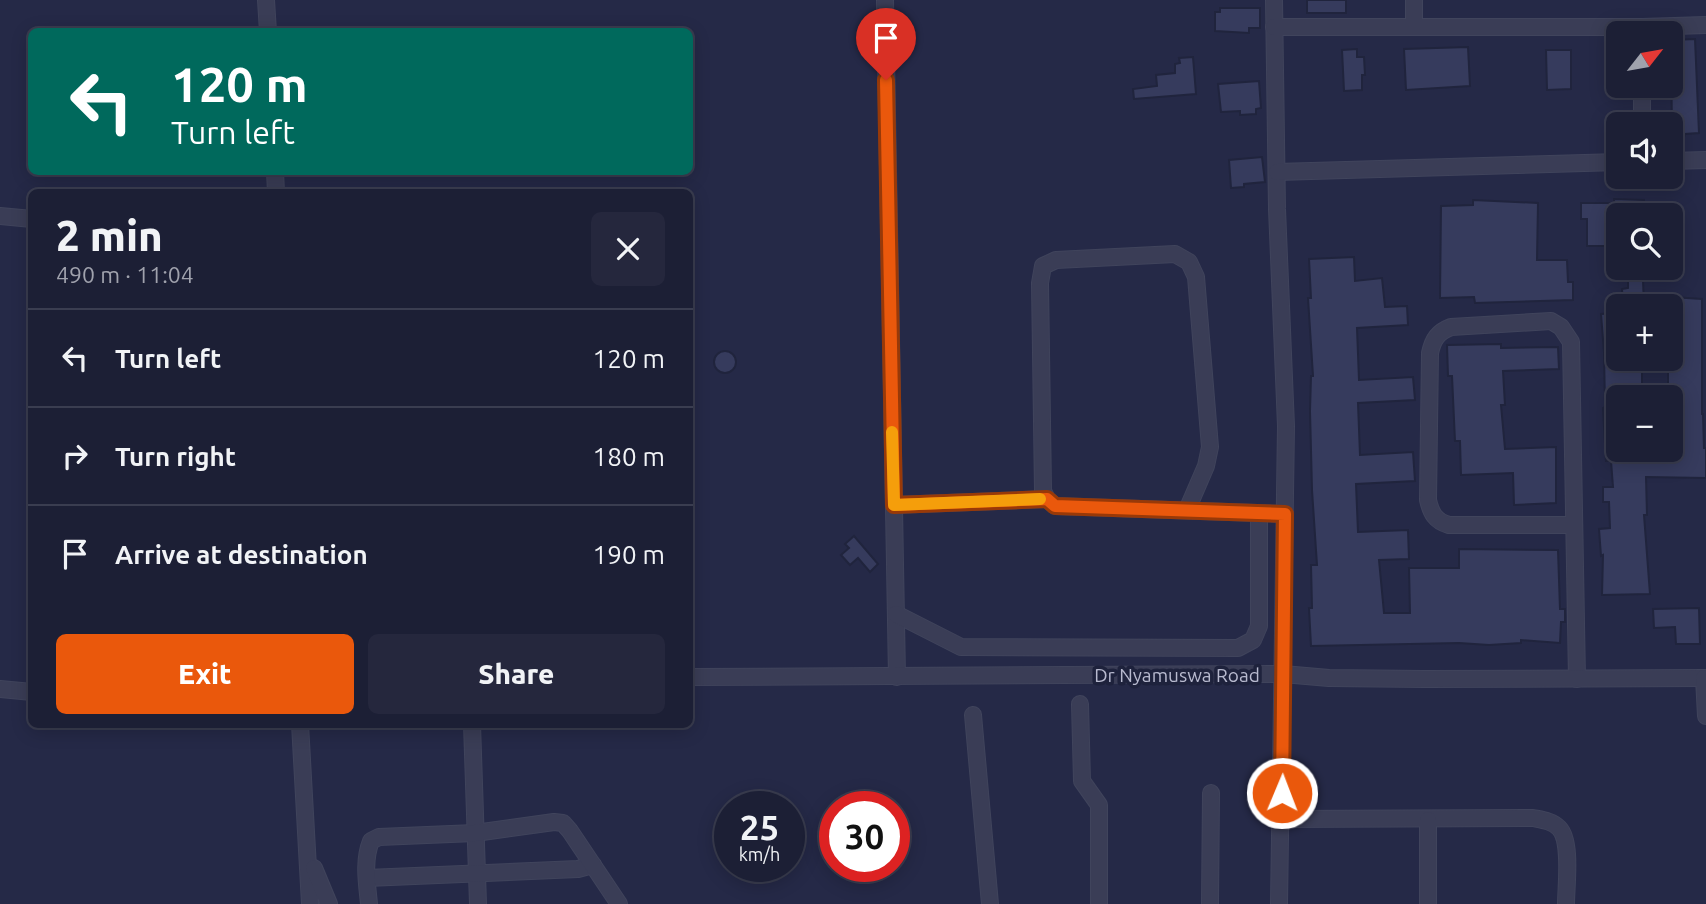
<!DOCTYPE html>
<meta charset="utf-8">
<style>
:root{--surface:#1c1f35;--page:#25273d;--text:#f1f3f6;--muted:#a0a2ad;--line:#3a3d50;--accent:#ea580c}
body{margin:0;font-family:Ubuntu,sans-serif;background:var(--page);color:var(--text);height:100vh;display:flex;flex-direction:column;font-size:26px;white-space:nowrap}
*{box-sizing:border-box;margin:0}
p{font-size:23px;color:var(--muted)}
.icon{flex:none;width:38px;height:38px;fill:none;stroke:currentColor;stroke-width:2;stroke-linecap:round;stroke-linejoin:round}
.map{position:relative;flex:1;overflow:hidden}
.panel{position:absolute;left:28px;top:189px;width:665px;height:539px;display:flex;flex-direction:column;background:var(--surface);border-radius:10px;box-shadow:0 4px 18px #0003,0 0 0 2px var(--line)}
.panel>*{flex:none}
.banner{position:absolute;left:28px;top:28px;width:665px;height:147px;border-radius:10px;box-shadow:0 4px 18px #0003,0 0 0 2px var(--line);background:#00695c;color:#fff;overflow:hidden}
.needle{width:46px;rotate:59deg}
.buttons{position:absolute;left:1606px;top:21px;display:grid;gap:14px}
.buttons a{display:grid;place-items:center;width:77px;height:77px;border-radius:10px;background:var(--surface);box-shadow:0 4px 18px #0003,0 0 0 2px var(--line);font-size:35px}
.speed{position:absolute;left:714px;top:791px;display:flex;gap:14px;font-size:35px;font-weight:700;text-align:center}
.speed>*{display:grid;place-content:center;width:91px;height:91px;border-radius:50%;background:var(--surface);box-shadow:0 4px 18px #0003,0 0 0 2px var(--line);line-height:1}
.speed small{font-size:18px;font-weight:400}
.speed .limit{border:10px solid #d22;background:#fff;color:#111}
.pin{position:absolute;display:grid;place-items:center;width:60px;height:60px;color:#fff;margin:-72px -30px;border-radius:50% 50% 50% 0;rotate:-45deg;box-shadow:0 0 7px #0007}
.pin .icon{rotate:45deg}
.me{position:absolute;width:77px;margin:-38px;rotate:1deg;stroke-linejoin:round;filter:drop-shadow(0 0 5px #0008)}
.turn{display:flex;align-items:center;gap:24px;height:147px;padding:0 28px;font-size:32px}
.turn .icon{width:91px;height:91px;stroke-width:2.5}
.turn b{display:block;font-size:49px;line-height:60px}
.round{display:grid;place-items:center;flex:none;width:74px;height:74px;border-radius:10px;background:var(--page)}
.headline{display:flex;align-items:center;justify-content:space-between;height:119px;padding:0 28px}
h1{font-size:42px;font-weight:800;line-height:52px}
.button{display:flex;gap:14px;margin-top:auto;padding:14px 28px}
.button a{flex:1;height:80px;border-radius:10px;background:var(--accent);color:#fff;font-size:28px;font-weight:800;line-height:80px;text-align:center}
.button a+a{background:var(--page);color:var(--text)}
ul{padding:0;list-style:none}
li{display:flex;align-items:center;gap:21px;height:98px;padding:0 28px;border-top:2px solid var(--line)}
li div{flex:1}
li b{display:block;font-size:26px}
li em{font-style:normal}
.map>svg:first-child{display:block}
.building{fill:#363b5d;stroke:#20243d;stroke-width:2}
.lines{fill:none;stroke-linecap:round;stroke-linejoin:round}
.minor-casing{stroke:#40445c;stroke-width:18}
.minor{stroke:#3a3d56;stroke-width:16}
.route-casing{stroke:#983908;stroke-width:18}
.route{stroke:#ea580c;stroke-width:12}
.slow{stroke:#f59e0b;stroke-width:12}
.labels{text-anchor:middle;stroke-width:7;stroke-linejoin:round;paint-order:stroke}
.street-label{font-size:19px;fill:#b8bacf;stroke:#1e223c}
</style>
<div class="map">
<svg width="1706" height="904" viewBox="0 0 1706 904">
<rect width="100%" height="100%" fill="#252947"/>
<g class="building">
<rect x="1307" y="0" width="39" height="13"/>
<polygon points="1220,8 1260,8 1260,28 1249,28 1249,33 1215,31 1215,12 1220,12"/>
<polygon points="1695,39 1699,133 1685,134 1684,137 1672,138 1671,40"/>
<polygon points="1468,47 1470,86 1406,90 1404,49"/>
<polygon points="1357,49 1357,57 1364,57 1365,75 1362,75 1362,90 1344,91 1342,50"/>
<polygon points="1546,50 1571,50 1571,89 1547,90"/>
<polygon points="1193,57 1196,94 1134,99 1133,89 1157,86 1156,75 1175,73 1175,64 1180,63 1179,58"/>
<polygon points="1259,81 1261,108 1256,109 1256,114 1240,115 1240,111 1221,112 1218,84"/>
<polygon points="1262,157 1265,182 1244,184 1244,187 1231,188 1229,160"/>
<polygon points="1614,199 1644,200 1644,215 1608,215 1608,246 1587,246 1587,219 1581,219 1581,203 1614,203"/>
<polygon points="1473,200 1538,203 1537,260 1567,260 1568,282 1573,282 1573,300 1475,303 1474,297 1440,298 1441,206 1473,205"/>
<polygon points="1354,257 1355,281 1382,278 1385,307 1407,306 1408,325 1357,328 1359,380 1413,377 1415,400 1358,403 1360,455 1413,452 1415,481 1356,484 1358,532 1408,530 1409,559 1379,560 1384,613 1410,613 1409,568 1459,568 1459,549 1558,550 1560,609 1565,609 1565,622 1561,622 1560,643 1521,640 1521,643 1489,645 1459,643 1311,646 1309,608 1312,608 1311,565 1317,565 1312,490 1310,411 1311,376 1313,376 1308,298 1311,298 1309,259"/>
<polygon points="1643,280 1644,306 1623,306 1622,289 1628,288 1628,281"/>
<polygon points="1671,297 1702,299 1702,414 1703,414 1704,448 1706,448 1706,478 1646,477 1647,515 1644,515 1650,594 1602,595 1603,555 1601,556 1599,529 1610,528 1609,502 1603,502 1603,487 1613,487 1611,461 1606,461 1603,408 1605,407 1604,352 1601,314 1619,313 1619,359 1642,359 1642,396 1619,397 1619,450 1634,450 1635,462 1657,461 1657,450 1671,450 1671,397 1668,397 1668,359 1671,359"/>
<polygon points="1501,344 1501,348 1558,347 1559,369 1503,371 1505,405 1501,405 1505,449 1556,447 1556,503 1514,505 1513,473 1461,475 1460,441 1455,441 1452,376 1448,376 1447,345"/>
<circle cx="725" cy="362" r="11"/>
<polygon points="854,536 878,564 870,572 858,558 850,565 841,555 849,548 845,544"/>
<polygon points="1699,608 1700,644 1676,644 1675,627 1654,628 1653,609"/>
</g>
<g class="lines">
<defs>
<g id="minor">
<polyline points="266,0 268,32"/>
<polyline points="885,0 897,677"/>
<polyline points="1274,0 1277,209 1286,426 1279,904"/>
<polyline points="1414,0 1414,26"/>
<polyline points="1274,27 1642,27 1706,25"/>
<polyline points="1642,86 1642,124"/>
<polyline points="1671,161 1706,160"/>
<polyline points="275,172 276,192"/>
<polyline points="1277,172 1619,162"/>
<polyline points="0,216 32,219"/>
<polyline points="894,505 1047,499"/>
<polyline points="1187,510 1206,466 1210,447 1196,277 1189,262 1175,254 1056,260 1043,266 1040,283 1043,491 1047,499 1055,506 1285,514"/>
<path d="M1573,525H1449C1435,521 1431,513 1428,500L1430,353C1433,339 1438,332 1451,327L1551,321L1561,327L1571,342L1577,679"/>
<polyline points="896,614 961,647 1238,648 1253,640 1259,626 1259,514"/>
<polyline points="690,677 1283,674 1329,678 1424,679 1706,678"/>
<polyline points="1704,678 1706,716"/>
<polyline points="0,689 32,692"/>
<polyline points="1080,704 1082,781 1099,805 1099,904"/>
<polyline points="973,715 990,904"/>
<polyline points="300,724 310,904"/>
<polyline points="472,724 478,904"/>
<path d="M1282,819L1533,818C1543,820 1552,821 1559,828C1572,841 1566,886 1566,904"/>
<polyline points="314,868 329,904"/>
<polyline points="367,878 578,869 593,865"/>
<path d="M369,904C367,883 363,861 371,841L379,837L475,833L554,822L563,823L570,831L619,904"/>
<polyline points="1210,904 1211,793"/>
<polyline points="1428,904 1428,820"/>
</g>
</defs>
<use href="#minor" class="minor-casing"/>
<use href="#minor" class="minor"/>
</g>
<g class="lines">
<defs>
<polyline id="route" points="886,80 894,505 1047,499 1055,506 1285,514 1282,793"/>
</defs>
<use href="#route" class="route-casing"/>
<use href="#route" class="route"/>
<polyline class="slow" points="892,432 894,505 1040,499"/>
</g>
<g class="labels">
<g class="street-label">
<text x="1177" y="682">Dr Nyamuswa Road</text>
</g>
</g>
</svg>
<div class="buttons">
<a><svg class="needle" viewBox="-14 -14 28 28"><path d="M0-13l5 13h-10z" fill="#e53935"/><path d="M0 13l5-13h-10z" fill="#a0a2ad"/></svg></a>
<a><svg class="icon" aria-label="sound" viewBox="0 0 24 24"><path d="M4 9h4l5-4v14l-5-4H4zM17 9q2 3 0 6"/></svg></a>
<a><svg class="icon" aria-label="search" viewBox="0 0 24 24"><circle cx="10" cy="10" r="6"/><path d="M15 15l6 6"/></svg></a>
<a>+</a>
<a>−</a>
</div>
<div class="speed"><div>25<small>km/h</small></div><div class="limit">30</div></div>
<div class="pin" style="left:886px;top:80px;background:#d93025"><svg class="icon" aria-label="arrive" viewBox="0 0 24 24"><path d="M6 21V4h12l-3 4 3 4H6"/></svg></div>
<svg class="me" style="left:1282px;top:793px" viewBox="-20 -20 40 40"><circle r="17" fill="#ea580c" stroke="#fff" stroke-width="3"/><path d="M0-11L8 9 0 5-8 9z" fill="#fff"/></svg>
<div class="banner">
<div class="turn"><svg class="icon" aria-label="left" viewBox="0 0 24 24"><path d="M17 20v-9H6M10 6l-5 5 5 5"/></svg><div><b>120 m</b>Turn left</div></div>
</div>
<section class="panel">
<div class="headline"><div><h1>2 min</h1><p>490 m · 11:04</p></div><a class="round"><svg class="icon" aria-label="close" viewBox="0 0 24 24"><path d="M6 6l12 12M18 6L6 18"/></svg></a></div>
<ul>
<li><svg class="icon" aria-label="left" viewBox="0 0 24 24"><path d="M17 20v-9H6M10 6l-5 5 5 5"/></svg><div><b>Turn left</b></div><em>120 m</em></li>
<li><svg class="icon" aria-label="right" viewBox="0 0 24 24"><path d="M7 20v-9h11M14 6l5 5-5 5"/></svg><div><b>Turn right</b></div><em>180 m</em></li>
<li><svg class="icon" aria-label="arrive" viewBox="0 0 24 24"><path d="M6 21V4h12l-3 4 3 4H6"/></svg><div><b>Arrive at destination</b></div><em>190 m</em></li>
</ul>
<div class="button"><a>Exit</a><a>Share</a></div>
</section>
</div>
